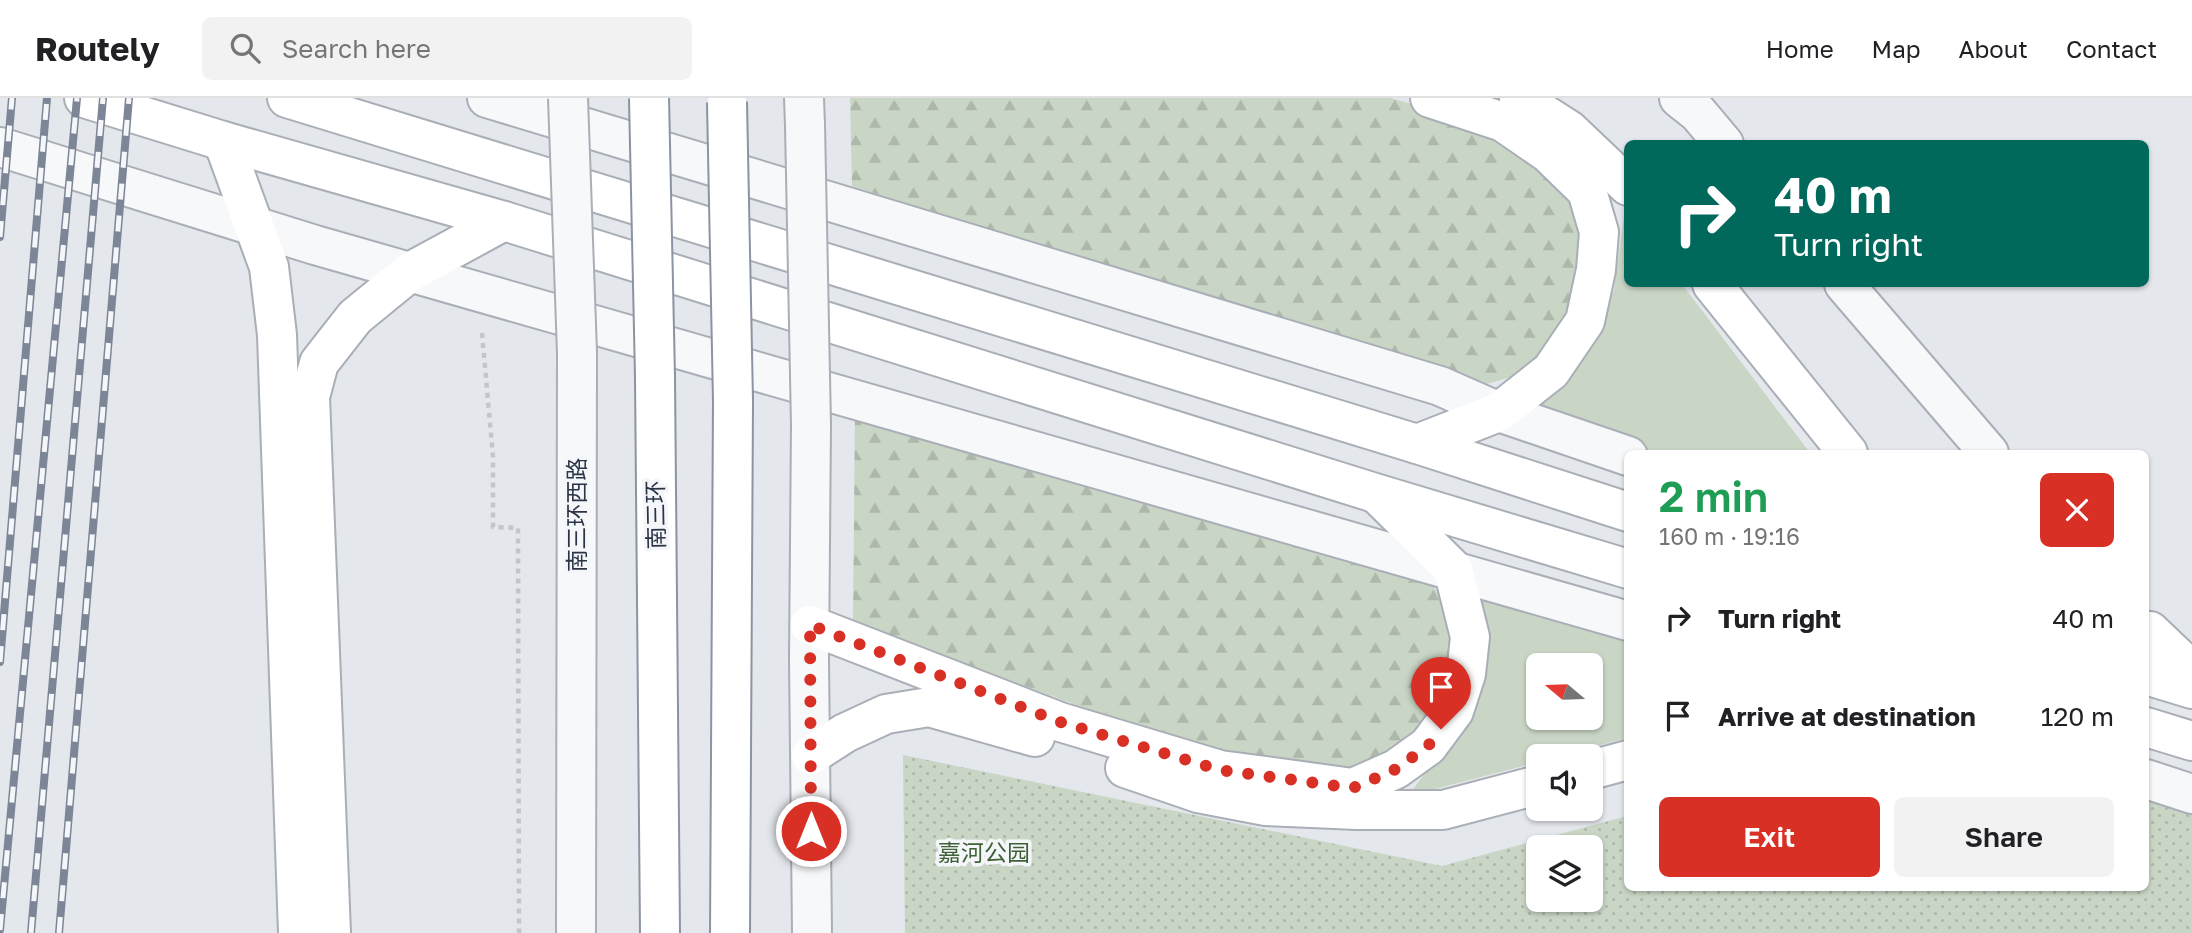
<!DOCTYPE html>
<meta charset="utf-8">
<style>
:root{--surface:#fff;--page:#f2f2f2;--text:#202124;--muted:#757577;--line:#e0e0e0;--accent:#d93025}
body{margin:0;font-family:"Golos Text","Noto Sans SC",sans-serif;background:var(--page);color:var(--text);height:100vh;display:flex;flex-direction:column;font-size:26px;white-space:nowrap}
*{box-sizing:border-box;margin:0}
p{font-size:23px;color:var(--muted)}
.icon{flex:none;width:38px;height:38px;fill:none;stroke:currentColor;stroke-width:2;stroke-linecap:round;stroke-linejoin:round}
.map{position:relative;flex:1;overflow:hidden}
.side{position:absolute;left:1624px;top:352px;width:525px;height:441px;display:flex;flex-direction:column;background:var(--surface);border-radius:10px;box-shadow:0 2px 5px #0004}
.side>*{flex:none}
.guide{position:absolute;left:1624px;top:42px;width:525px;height:147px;border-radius:10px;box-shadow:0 2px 5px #0004;background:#00695c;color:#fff;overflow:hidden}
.needle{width:46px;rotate:289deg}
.fabs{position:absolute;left:1526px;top:555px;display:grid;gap:14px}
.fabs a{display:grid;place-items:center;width:77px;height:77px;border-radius:10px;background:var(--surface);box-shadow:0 2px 5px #0004;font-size:35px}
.pin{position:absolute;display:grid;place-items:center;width:60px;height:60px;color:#fff;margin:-72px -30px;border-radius:50% 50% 50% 0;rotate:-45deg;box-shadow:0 0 7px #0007}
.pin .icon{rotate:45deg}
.me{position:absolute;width:77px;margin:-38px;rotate:0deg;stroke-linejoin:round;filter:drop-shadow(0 0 5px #0008)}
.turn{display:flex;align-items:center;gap:24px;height:147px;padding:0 35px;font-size:32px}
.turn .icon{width:91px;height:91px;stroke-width:2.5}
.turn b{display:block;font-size:49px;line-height:60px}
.round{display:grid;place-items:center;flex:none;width:74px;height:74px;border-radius:10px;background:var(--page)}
.summary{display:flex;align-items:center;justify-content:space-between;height:119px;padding:0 35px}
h1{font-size:42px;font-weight:600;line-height:52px;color:#1e9e55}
.action{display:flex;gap:14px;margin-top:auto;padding:14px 35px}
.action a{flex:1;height:80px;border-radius:10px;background:var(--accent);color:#fff;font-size:28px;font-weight:600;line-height:80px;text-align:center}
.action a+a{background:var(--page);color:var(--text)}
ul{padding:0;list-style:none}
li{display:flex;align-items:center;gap:21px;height:98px;padding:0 35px}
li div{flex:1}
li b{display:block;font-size:26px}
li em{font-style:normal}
header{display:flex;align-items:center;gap:42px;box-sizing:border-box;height:98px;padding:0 35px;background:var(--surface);border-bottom:2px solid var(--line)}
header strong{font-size:33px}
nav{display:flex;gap:38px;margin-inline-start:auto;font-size:24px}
.search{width:490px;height:63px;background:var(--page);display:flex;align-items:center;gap:18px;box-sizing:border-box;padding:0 24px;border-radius:10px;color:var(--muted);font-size:26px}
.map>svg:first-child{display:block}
.grass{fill:#c9d6c5;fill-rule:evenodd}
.forest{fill:url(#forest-firs)}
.park{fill:url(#park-dots);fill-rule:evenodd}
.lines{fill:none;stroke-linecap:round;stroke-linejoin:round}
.minor-casing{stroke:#a9aeb7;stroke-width:42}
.tertiary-casing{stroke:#a9aeb7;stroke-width:42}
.secondary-casing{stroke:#a9aeb7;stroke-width:42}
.trunk-casing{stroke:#8b94a3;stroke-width:42}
.path{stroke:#c2c5cb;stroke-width:4.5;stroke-dasharray:5 5;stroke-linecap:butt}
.minor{stroke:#f7f8fa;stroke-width:38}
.tertiary{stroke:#f7f8fa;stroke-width:38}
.secondary{stroke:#fff;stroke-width:38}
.trunk{stroke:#fff;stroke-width:38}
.rail-casing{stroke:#7d8696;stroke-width:8}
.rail{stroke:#f4f6f9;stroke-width:5;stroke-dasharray:16;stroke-linecap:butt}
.tertiary-bridge-casing{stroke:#a9aeb7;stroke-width:42;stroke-linecap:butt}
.trunk-bridge-casing{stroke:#8b94a3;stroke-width:42;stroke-linecap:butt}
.tertiary-bridge{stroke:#f7f8fa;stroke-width:38}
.trunk-bridge{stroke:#fff;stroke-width:38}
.route{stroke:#d93025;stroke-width:12;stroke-dasharray:0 21.6}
.labels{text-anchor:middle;stroke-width:7;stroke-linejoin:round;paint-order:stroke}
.street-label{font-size:23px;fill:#2b3445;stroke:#f4f6f9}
.park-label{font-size:23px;fill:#3f6138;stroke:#f4f6f9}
</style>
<header>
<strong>Routely</strong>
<div class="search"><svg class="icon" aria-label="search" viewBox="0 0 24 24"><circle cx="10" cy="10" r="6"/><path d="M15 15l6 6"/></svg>Search here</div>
<nav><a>Home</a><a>Map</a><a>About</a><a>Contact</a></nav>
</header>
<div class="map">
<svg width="2192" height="835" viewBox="0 0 2192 835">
<defs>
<pattern id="forest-firs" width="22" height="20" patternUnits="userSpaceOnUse" patternTransform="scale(1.75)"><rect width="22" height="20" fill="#c9d6c5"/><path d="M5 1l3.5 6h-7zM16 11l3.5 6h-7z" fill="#adb8ab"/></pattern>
<pattern id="park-dots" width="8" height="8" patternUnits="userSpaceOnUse" patternTransform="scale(1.75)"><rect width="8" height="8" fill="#c9d6c5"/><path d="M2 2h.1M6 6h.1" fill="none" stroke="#adb8ab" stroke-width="1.8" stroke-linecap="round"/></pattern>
</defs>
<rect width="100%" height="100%" fill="#e4e7ec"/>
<g class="grass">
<polygon points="1625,109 1628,113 1628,186 1682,186 1810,355 1653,355 1527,316 1575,274 1614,193"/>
<path d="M1476,488L1627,537V640L1560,658H1538V664L1408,698L1460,628ZM1538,567H1591V620H1538Z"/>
</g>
<g class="forest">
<polygon points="850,0 1391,0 1497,31 1577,93 1589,133 1576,217 1534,272 1480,288 852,88"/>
<polygon points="855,310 1432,485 1450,519 1450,577 1415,642 1353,678 1207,655 853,525"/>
</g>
<path class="park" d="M903,657L1442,768L1627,718L1628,789H2146V694L2192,714V835H905ZM1538,749H1591V802H1538Z"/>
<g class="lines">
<defs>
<g id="minor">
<polyline points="1679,0 1698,15 1724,46"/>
<polyline points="1844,186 1989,355"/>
</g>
<g id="tertiary">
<polyline points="487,0 1440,288 1499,314 1628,358"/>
<polyline points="804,0 805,27"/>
<polyline points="0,49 315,147 1628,523"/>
<polyline points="811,327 809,562 812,835"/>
<polyline points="2146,681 2192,696"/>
<polyline points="576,835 577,255"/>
</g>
<g id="secondary">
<polyline points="84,0 223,43 504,123 1375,395 1628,471"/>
<polyline points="287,0 1417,346 1628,414"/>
<polyline points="1519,0 1569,32 1628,88"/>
<polyline points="223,43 269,169 277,237 298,835"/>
<polyline points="1712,186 1848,355"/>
<polyline points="1417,346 1499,314 1551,273 1585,223 1596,172 1599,134 1587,93 1548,55 1503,24 1430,0"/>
<polyline points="810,527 1060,624 1220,672 1353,690 1396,671 1428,648 1454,613 1466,576 1470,539 1453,471 1379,398"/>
<polyline points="2150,533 2192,573"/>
<polyline points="2146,577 2192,591"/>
<polyline points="2146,629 2192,643"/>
<polyline points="811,657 845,635 886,616 929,609 1035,639"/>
<polyline points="1125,670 1198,695 1266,708 1357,712 1443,712 1538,687"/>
<polyline points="1591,672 1628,662"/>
<polyline points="331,835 310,299 319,265 355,219 410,174 504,123"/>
</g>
<g id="trunk">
<polyline points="655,279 660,835"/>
<polyline points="730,835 733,303"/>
</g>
</defs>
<use href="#minor" class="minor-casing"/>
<use href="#tertiary" class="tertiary-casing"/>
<use href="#secondary" class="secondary-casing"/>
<use href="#trunk" class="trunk-casing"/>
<polyline class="path" points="482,235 493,359 493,429 518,430 519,835"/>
<use href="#minor" class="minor"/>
<use href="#tertiary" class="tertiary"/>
<use href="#secondary" class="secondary"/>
<use href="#trunk" class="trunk"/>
<defs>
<g id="rail">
<polyline points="0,139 12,0"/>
<polyline points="0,564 47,0"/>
<polyline points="0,832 77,0"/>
<polyline points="31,835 103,0"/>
<polyline points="59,835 129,0"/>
</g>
</defs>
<use href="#rail" class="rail-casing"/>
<use href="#rail" class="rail"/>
<defs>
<g id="tertiary-bridge">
<polyline points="568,0 577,255"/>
<polyline points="805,27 811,327"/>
</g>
<g id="trunk-bridge">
<polyline points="649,0 655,279"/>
<polyline points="727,4 733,303"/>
</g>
</defs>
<use href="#tertiary-bridge" class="tertiary-bridge-casing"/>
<use href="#trunk-bridge" class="trunk-bridge-casing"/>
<use href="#tertiary-bridge" class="tertiary-bridge"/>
<use href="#trunk-bridge" class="trunk-bridge"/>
</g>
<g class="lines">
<polyline class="route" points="811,733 810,527 1060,624 1220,672 1353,690 1396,671 1428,648 1441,631"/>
</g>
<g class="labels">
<g class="street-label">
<text transform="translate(577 417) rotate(-90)" y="8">南三环西路</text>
<text transform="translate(656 417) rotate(-91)" y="8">南三环</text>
</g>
<g class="park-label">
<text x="984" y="763">嘉河公园</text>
</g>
</g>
</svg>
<div class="fabs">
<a><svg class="needle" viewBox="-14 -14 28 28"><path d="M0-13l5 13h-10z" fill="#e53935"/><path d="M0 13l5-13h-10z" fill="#757577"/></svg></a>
<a><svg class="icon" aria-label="sound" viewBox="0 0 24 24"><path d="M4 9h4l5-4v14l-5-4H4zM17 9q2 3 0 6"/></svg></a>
<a><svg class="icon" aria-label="layers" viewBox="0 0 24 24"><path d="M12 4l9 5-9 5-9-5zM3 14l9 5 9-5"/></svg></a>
</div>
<div class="pin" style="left:1441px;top:631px;background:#d93025"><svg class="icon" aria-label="arrive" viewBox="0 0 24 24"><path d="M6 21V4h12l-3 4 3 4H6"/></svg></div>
<svg class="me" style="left:811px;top:733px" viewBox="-20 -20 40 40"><circle r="17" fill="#d93025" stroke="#fff" stroke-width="3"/><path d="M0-11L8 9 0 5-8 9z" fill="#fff"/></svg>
<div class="guide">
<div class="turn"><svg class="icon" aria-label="right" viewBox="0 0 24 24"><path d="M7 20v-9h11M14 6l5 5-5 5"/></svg><div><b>40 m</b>Turn right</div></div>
</div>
<section class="side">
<div class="summary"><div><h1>2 min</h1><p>160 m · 19:16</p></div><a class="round" style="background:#d93025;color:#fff"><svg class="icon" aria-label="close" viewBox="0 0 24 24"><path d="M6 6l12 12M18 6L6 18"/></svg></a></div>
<ul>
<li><svg class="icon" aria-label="right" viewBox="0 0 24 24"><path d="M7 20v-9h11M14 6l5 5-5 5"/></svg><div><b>Turn right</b></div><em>40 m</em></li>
<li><svg class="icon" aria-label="arrive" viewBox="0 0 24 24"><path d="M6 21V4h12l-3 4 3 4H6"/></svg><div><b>Arrive at destination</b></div><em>120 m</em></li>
</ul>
<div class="action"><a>Exit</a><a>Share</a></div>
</section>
</div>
